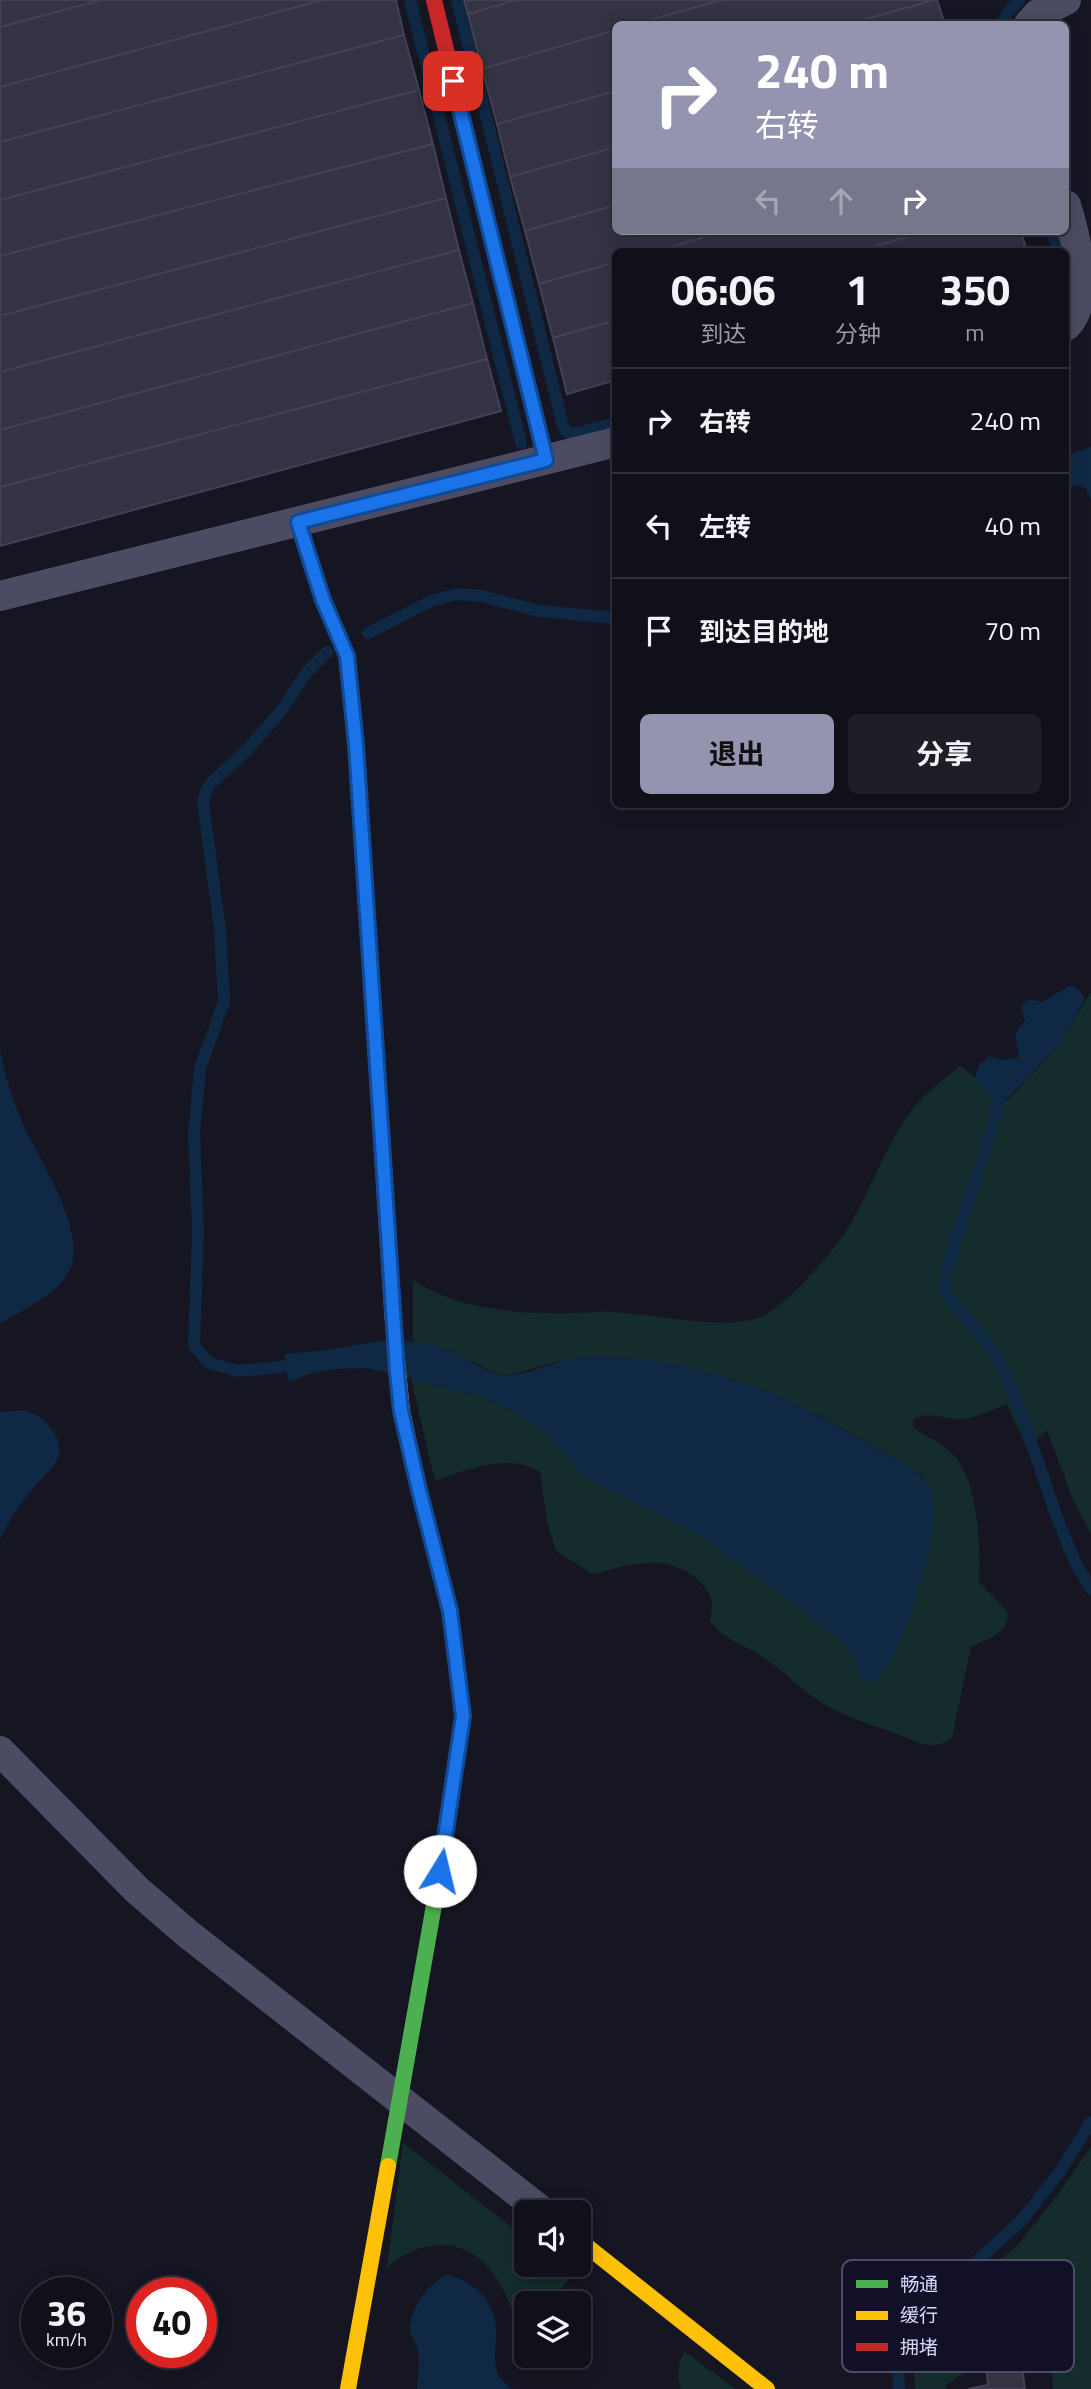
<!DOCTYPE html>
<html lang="zh">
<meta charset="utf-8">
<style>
:root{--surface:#10101a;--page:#1e1e27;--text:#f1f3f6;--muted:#9c9da2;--line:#303039;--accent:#9494b1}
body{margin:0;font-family:"Titillium Web","Noto Sans SC",sans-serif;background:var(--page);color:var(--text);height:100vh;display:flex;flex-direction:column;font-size:26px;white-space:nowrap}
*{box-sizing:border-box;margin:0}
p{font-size:23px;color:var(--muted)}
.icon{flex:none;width:38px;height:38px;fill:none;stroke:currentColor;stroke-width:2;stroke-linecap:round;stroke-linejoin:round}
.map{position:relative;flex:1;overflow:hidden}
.sheet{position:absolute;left:612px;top:248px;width:457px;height:560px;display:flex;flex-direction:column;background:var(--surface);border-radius:10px;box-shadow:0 4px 18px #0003,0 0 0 2px var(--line)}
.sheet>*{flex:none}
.banner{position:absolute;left:612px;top:21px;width:457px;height:214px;border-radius:10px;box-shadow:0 4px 18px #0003,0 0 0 2px var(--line);background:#9494b1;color:#fff;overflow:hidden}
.fabs{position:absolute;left:514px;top:2200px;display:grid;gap:14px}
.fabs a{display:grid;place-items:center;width:77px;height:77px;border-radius:10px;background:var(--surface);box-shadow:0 4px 18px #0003,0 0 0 2px var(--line);font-size:35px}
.speed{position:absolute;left:21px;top:2277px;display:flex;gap:14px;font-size:35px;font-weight:700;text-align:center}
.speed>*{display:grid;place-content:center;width:91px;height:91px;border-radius:50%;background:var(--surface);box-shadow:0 4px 18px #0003,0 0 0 2px var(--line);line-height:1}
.speed small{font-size:18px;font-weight:400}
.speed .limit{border:10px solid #d22;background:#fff;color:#111}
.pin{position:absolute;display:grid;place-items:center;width:60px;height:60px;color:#fff;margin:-30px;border-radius:14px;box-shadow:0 4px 10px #0006}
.me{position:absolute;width:77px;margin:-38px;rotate:9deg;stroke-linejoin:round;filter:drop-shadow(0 0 5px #0008)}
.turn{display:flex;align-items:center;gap:24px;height:147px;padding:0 28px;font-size:32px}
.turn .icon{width:91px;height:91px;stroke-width:2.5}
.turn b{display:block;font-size:49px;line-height:60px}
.lanes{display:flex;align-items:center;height:66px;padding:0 28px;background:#0003;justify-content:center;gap:35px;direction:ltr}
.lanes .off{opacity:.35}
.eta{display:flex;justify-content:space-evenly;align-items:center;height:119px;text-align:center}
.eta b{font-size:42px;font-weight:700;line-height:49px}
.primary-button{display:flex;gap:14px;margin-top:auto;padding:14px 28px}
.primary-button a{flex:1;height:80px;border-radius:10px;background:var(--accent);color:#111;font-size:28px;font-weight:700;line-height:80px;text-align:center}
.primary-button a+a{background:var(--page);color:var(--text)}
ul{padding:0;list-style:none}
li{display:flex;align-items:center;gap:21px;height:105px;padding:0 28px;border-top:2px solid var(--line)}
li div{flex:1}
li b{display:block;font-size:26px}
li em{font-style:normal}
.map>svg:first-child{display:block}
.green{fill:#142d2c}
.water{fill:#0f2945}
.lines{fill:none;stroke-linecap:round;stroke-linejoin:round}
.stream{stroke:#0f2945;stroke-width:12}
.building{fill:#343344;stroke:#434155;stroke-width:2}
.street{stroke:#4b4c63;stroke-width:30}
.fast{stroke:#4caf50;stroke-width:16}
.slow{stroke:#ffc107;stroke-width:16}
.jam{stroke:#c62828;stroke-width:16}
.route-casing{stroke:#114b97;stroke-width:18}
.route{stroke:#1a73e8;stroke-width:12}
.key{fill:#121027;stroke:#4d4c68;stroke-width:2}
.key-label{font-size:19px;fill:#d8d8fe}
</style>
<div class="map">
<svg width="1091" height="2389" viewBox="0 0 1091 2389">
<rect width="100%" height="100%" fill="#161522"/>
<g class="green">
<path d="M1091,992V1534L1073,1500L1047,1430L1027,1449L1007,1404C993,1409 978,1417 963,1419C948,1421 925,1409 913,1420V1427C927,1438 946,1444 957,1459C979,1489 980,1546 979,1582L1008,1612C1008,1635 988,1638 971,1647L952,1737C944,1744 938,1746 927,1745C916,1744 907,1737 897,1734C872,1724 846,1718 822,1703C801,1690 784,1671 763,1657C742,1643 728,1643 710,1621C711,1616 712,1609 712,1604C707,1576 673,1561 648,1563C630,1563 611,1570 593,1574L556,1551L547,1522L540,1472C510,1452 465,1470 435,1481L411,1379L485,1398L514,1412L548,1436L584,1477L694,1532L797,1606L838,1639L857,1659L860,1677L934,1502L923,1477L912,1468L824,1418L781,1397L734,1379L656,1362L559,1361L514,1374L498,1375L451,1351L413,1341V1280C459,1311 522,1314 577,1313C587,1313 598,1311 609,1312C651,1313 711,1329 751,1320C772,1315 784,1301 799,1287C818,1267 839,1245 852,1221C874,1183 888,1139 916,1105C928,1090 946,1078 960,1066L1007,1101L1058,1046Z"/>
<path d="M403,2143L527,2239V2264L559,2265L572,2275L550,2303H527V2331L522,2337C509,2298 490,2245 441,2245C420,2245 403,2254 387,2268Z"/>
<polygon points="1091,2147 1091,2389 1053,2389 1052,2361 1020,2354 985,2359 946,2385 946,2389 915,2389 914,2360 903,2338 903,2312 917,2298 981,2275 1017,2246 1059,2193"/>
<path d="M685,2352L735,2389H681C677,2376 677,2363 685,2352Z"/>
</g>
<g class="water">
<polygon points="1091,447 1091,500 1086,488 1075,485 1066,492 1066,455"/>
<polygon points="1069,986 1076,987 1084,996 1085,1000 1058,1046 1005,1101 986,1093 975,1080 978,1066 989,1056 1004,1060 1019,1057 1015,1034 1025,1020 1021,1006 1030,999 1042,1002"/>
<path d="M0,1050C5,1075 12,1098 22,1122C38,1158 85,1226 71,1267C63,1291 21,1312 0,1323Z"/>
<path d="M386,1340C409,1341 431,1342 453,1352C466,1358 488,1374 501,1375C529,1377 560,1357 589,1356C653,1356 723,1372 781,1397C826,1417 868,1445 912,1468C923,1477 933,1489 934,1504C937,1539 902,1664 873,1682L869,1683L860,1677L856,1659L838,1639L797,1606L694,1532L584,1477L548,1436L514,1412L485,1398L367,1368L335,1369L309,1374L289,1382L284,1354L327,1350Z"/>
<path d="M25,1410C36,1414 44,1419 51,1428C73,1457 47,1471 30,1492C18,1506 8,1523 0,1539V1412Z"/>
<path d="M446,2275C474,2280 497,2303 496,2333C496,2346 493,2359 497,2372C499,2380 506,2384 511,2389H417C418,2376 420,2362 418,2350C417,2343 410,2336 410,2329C410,2308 428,2284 446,2275Z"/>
</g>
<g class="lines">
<g class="stream">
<polyline points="410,0 521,443"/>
<polyline points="457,0 563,426 567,432 573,434 616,423"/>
<polyline points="1002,24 1007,14 1019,0"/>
<polyline points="1052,231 1059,252"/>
<polyline points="368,633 431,601 457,594 482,596 538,611 616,618"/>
<polyline points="1001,1084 993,1123 946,1272 943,1290 997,1356 1020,1409 1057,1518 1076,1564 1091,1589"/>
<polyline points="300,1365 238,1371 209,1363 194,1346 198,1231 194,1134 200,1068 224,1002 220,930 203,802 208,786 247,750 282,710 306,673 327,652"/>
<polyline points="899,2389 898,2350 911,2329 928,2306 1021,2221 1059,2173 1091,2122"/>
</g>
</g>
<g class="building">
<polygon points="0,0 102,0 0,27"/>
<polygon points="102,0 323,0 0,87 0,27"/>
<polygon points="323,0 396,0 404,35 0,142 0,87"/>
<polygon points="464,0 517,0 468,14"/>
<polygon points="517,0 721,0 636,24 616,24 616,30 482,69 468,14"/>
<polygon points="721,0 934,0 848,24 636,24"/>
<polygon points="934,0 937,0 945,24 848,24"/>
<polygon points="616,30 616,91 497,124 482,69"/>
<polygon points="404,35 419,90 0,200 0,142"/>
<polygon points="419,90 433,144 0,256 0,200"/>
<polygon points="616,91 616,147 510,177 497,124"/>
<polygon points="433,144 446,198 0,316 0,256"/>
<polygon points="616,147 616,205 525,231 510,177"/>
<polygon points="446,198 459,250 0,372 0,316"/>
<polygon points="616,205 616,231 727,231 653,252 616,252 616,262 539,284 525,231"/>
<polygon points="727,231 927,231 854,252 653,252"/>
<polygon points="928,231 1021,231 1027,252 855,252"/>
<polygon points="459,250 473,303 0,430 0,372"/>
<polygon points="616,262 616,320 553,338 539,284"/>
<polygon points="473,303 487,359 0,487 0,430"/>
<polygon points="616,320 616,380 567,394 553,338"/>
<polygon points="487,359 501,411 0,546 0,487"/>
<polygon points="1020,2354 1025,2389 968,2389 988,2385 985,2359"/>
</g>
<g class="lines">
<g class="street">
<polyline points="1029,24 1038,14 1066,0"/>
<path d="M1066,205C1077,241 1091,302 1066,326"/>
<polyline points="0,596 616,442"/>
<polyline points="0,1751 137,1890 188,1934 543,2212"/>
</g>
<polyline class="fast" points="388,2166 440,1871 463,1716 461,1700"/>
<g class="slow">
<polyline points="298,522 323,600 347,656 356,745 366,896"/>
<polyline points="392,1311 402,1411 419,1490 450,1611 461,1700"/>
<polyline points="579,2240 767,2389"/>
<polyline points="348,2389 388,2166"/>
</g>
<g class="jam">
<polyline points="434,0 546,460"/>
<polyline points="366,896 392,1311"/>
</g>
</g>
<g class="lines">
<defs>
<polyline id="route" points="440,1871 463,1716 450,1611 419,1490 401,1411 397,1372 356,745 347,656 323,600 298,522 546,460 453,81"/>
</defs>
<use href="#route" class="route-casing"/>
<use href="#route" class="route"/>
</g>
<rect x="842" y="2260" width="232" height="112" rx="10" class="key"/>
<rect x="856" y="2280" width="32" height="8" fill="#4caf50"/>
<rect x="856" y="2311" width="32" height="9" fill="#ffc107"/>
<rect x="856" y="2343" width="32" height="8" fill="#c62828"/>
<g class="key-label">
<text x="900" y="2291">畅通</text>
<text x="900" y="2322">缓行</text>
<text x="900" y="2354">拥堵</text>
</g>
</svg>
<div class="fabs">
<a><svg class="icon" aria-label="sound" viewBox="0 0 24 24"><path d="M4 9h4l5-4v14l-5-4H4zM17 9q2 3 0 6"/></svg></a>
<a><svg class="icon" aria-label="layers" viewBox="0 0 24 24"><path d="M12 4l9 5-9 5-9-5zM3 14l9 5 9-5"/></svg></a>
</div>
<div class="speed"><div>36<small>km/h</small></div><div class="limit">40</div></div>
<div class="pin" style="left:453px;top:81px;background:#d93025"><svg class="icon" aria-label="arrive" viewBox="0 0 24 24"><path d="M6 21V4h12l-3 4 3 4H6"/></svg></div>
<svg class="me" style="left:440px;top:1871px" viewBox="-20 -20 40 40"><circle r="19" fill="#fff"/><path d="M0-13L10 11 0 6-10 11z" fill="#1a73e8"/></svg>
<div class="banner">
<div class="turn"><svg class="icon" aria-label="right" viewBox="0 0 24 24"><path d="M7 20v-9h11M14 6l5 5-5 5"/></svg><div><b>240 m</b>右转</div></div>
<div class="lanes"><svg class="icon off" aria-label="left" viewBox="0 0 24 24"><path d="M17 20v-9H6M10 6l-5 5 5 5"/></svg><svg class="icon off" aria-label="ahead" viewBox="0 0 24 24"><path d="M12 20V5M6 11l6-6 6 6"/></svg><svg class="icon" aria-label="right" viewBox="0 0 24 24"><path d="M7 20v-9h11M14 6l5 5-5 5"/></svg></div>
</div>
<section class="sheet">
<div class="eta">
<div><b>06:06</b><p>到达</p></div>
<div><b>1</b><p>分钟</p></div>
<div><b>350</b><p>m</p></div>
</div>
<ul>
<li><svg class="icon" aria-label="right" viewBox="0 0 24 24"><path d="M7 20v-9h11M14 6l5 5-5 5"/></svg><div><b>右转</b></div><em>240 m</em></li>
<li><svg class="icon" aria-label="left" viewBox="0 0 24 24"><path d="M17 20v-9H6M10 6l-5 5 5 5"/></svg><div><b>左转</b></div><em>40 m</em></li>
<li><svg class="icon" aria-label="arrive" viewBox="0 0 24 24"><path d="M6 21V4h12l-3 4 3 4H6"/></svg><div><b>到达目的地</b></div><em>70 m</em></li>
</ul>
<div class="primary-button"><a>退出</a><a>分享</a></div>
</section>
</div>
